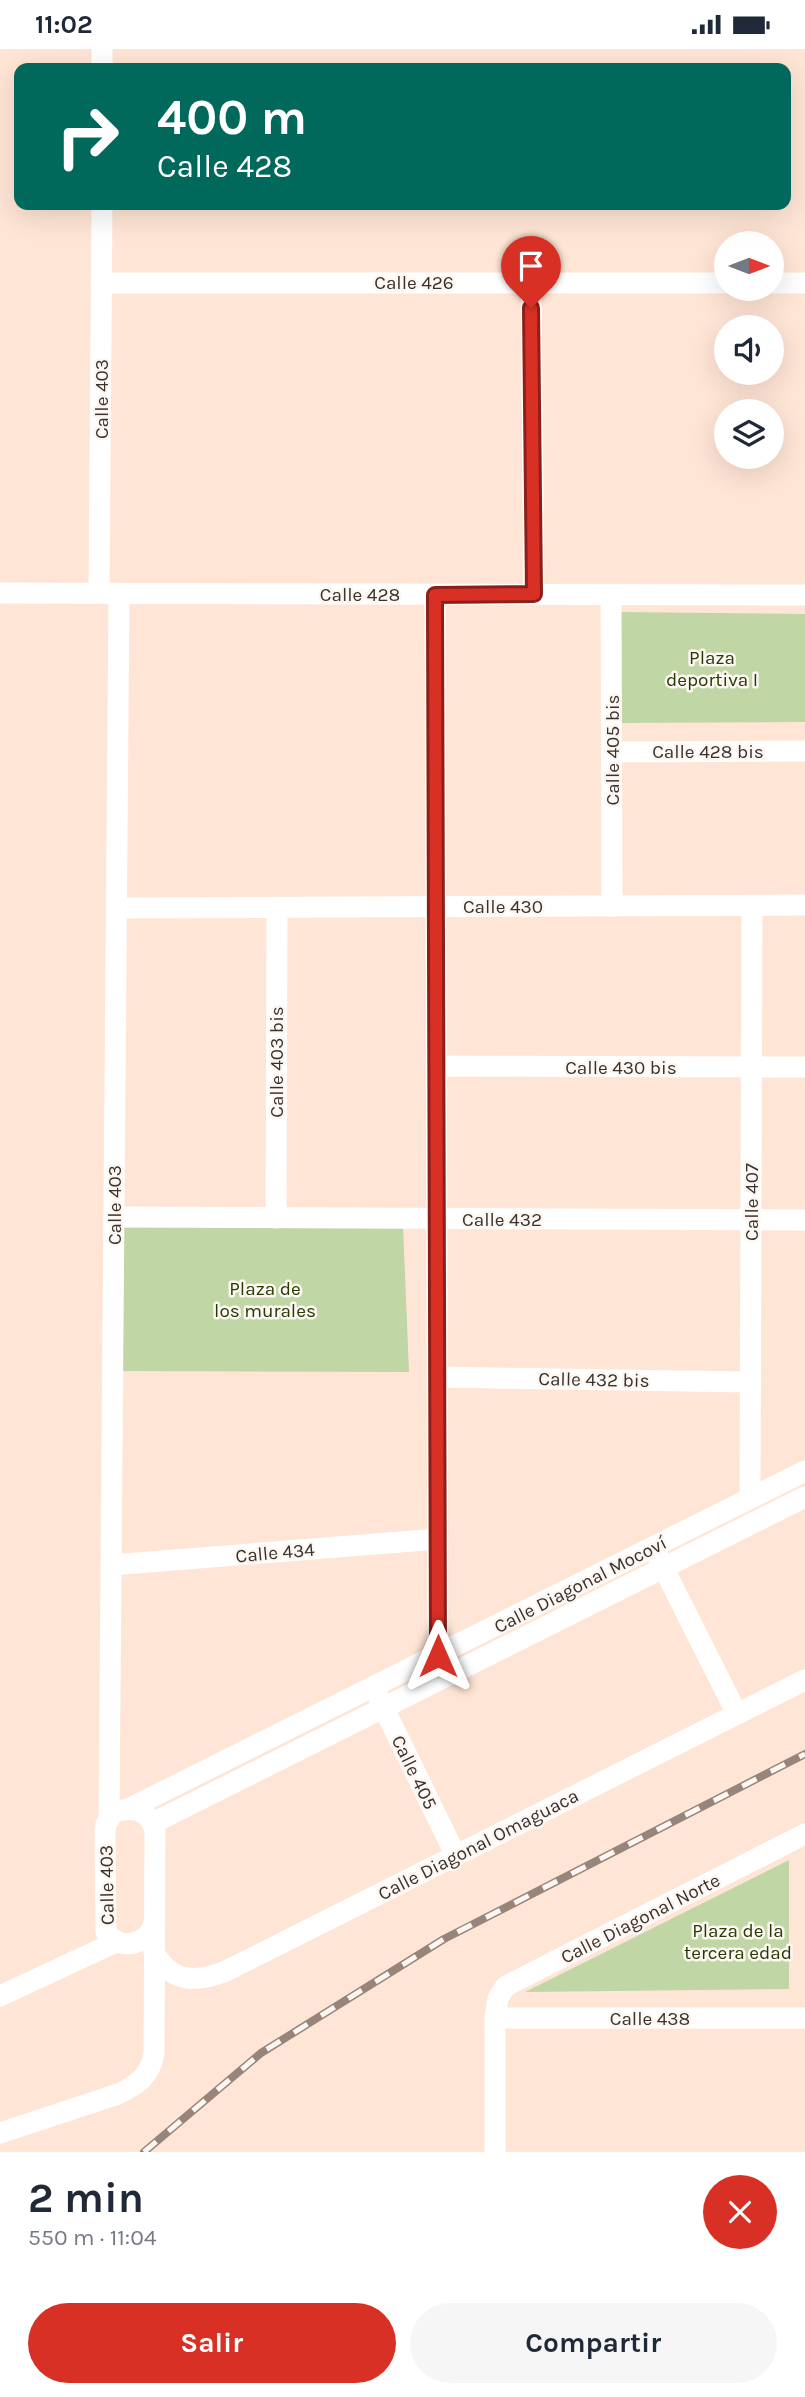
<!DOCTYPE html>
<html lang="es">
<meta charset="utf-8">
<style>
:root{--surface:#fff;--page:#f6f6f7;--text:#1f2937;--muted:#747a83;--accent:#d93025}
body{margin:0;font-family:Karla,sans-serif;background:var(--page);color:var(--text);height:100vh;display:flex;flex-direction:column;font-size:26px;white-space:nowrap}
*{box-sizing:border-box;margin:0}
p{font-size:23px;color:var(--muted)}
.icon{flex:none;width:38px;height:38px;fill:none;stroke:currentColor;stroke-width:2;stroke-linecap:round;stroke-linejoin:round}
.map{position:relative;height:2103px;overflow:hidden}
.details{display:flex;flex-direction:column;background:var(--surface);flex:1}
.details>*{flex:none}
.hud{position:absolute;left:14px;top:14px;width:777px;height:147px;border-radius:14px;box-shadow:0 7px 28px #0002;background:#00695c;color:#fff;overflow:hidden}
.needle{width:46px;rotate:90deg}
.buttons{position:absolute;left:714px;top:182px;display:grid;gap:14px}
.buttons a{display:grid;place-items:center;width:70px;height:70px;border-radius:50%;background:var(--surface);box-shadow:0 7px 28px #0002;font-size:35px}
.pin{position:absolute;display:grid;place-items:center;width:60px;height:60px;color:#fff;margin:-72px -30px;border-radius:50% 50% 50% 0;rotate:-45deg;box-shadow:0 0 7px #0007}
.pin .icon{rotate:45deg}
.me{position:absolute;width:77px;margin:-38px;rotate:0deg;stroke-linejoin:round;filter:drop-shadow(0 0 5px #0008)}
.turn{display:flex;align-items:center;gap:24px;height:147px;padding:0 28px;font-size:32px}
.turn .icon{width:91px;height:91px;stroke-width:2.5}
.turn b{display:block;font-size:49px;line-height:60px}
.round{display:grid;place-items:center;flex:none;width:74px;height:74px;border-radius:37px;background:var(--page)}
.overview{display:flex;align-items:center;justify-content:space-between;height:119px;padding:0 28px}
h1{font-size:42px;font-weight:700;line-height:52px}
.cta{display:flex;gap:14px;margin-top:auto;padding:14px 28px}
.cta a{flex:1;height:80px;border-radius:42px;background:var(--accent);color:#fff;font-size:28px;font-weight:700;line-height:80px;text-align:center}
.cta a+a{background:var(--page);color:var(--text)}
.status{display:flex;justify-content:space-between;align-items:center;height:49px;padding:0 35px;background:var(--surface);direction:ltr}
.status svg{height:19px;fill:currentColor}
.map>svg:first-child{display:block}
.green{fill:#c0d6a5}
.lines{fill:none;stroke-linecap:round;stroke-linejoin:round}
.minor{stroke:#fff;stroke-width:21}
.rail-casing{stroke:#97857b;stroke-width:8}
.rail{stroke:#fcf7f3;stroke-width:5;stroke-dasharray:16;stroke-linecap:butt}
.route-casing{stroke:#8d1f18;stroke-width:18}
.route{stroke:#d93025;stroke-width:12}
.labels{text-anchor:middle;stroke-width:5;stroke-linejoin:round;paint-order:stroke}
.street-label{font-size:19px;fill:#3b312b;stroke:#fcf7f3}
.park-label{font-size:19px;fill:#273b00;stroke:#fcf7f3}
</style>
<div class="status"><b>11:02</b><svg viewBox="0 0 49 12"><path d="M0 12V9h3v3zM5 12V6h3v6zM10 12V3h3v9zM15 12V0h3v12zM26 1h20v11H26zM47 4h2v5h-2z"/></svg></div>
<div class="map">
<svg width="805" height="2103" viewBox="0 0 805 2103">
<rect width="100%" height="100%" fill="#ffe5d5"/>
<g class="green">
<polygon points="618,563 805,565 805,673 621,674"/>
<polygon points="121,1178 403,1178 409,1323 120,1322"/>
<polygon points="789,1811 789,1940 525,1943"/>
</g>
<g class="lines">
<g class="minor">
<polyline points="102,19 102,0"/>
<polyline points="531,233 534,545"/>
<polyline points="101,234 726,234"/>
<polyline points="772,234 805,234"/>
<polyline points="0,544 805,546"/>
<polyline points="99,544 102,156"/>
<polyline points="435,546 438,1607"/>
<polyline points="611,546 612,857"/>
<polyline points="612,703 805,702"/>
<polyline points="117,859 805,856"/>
<polyline points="436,1017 805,1018"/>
<polyline points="114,1168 805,1171"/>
<polyline points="276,1169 277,858"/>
<polyline points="437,1328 750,1333"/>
<polyline points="750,1449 752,856"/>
<polyline points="658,1508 737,1665"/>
<polyline points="111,1516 438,1490"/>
<polyline points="378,1647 456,1807"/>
<polyline points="128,1760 805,1422"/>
<polyline points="109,1768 119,544"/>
<polyline points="153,1774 805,1448"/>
<path d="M154,1903C171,1934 196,1934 226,1922L805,1631"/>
<polyline points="0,1947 116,1893"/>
<polyline points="495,1969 805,1969"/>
<path d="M0,2084L118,2045C137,2036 150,2027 154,2005L155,1782C150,1761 133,1757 114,1763L106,1775L105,1782L106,1883C120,1903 149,1896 154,1873"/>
<polyline points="495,2103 495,1969 498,1949 506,1937 805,1785"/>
</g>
<defs>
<polyline id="rail" points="144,2103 261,2004 444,1890 805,1705"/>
</defs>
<use href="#rail" class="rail-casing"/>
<use href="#rail" class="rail"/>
</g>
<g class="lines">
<defs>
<polyline id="route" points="438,1607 435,546 534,545 531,259"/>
</defs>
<use href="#route" class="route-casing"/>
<use href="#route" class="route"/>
</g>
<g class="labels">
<g class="street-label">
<text x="414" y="240">Calle 426</text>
<text transform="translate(101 350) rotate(-90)" y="7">Calle 403</text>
<text x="360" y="552">Calle 428</text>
<text transform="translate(612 701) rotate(-90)" y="7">Calle 405 bis</text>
<text x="708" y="709">Calle 428 bis</text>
<text x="503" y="864">Calle 430</text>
<text transform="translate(276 1013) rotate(-90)" y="7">Calle 403 bis</text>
<text x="621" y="1025">Calle 430 bis</text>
<text transform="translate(751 1153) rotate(-90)" y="7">Calle 407</text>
<text transform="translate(114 1156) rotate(-90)" y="7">Calle 403</text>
<text x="502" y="1177">Calle 432</text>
<text transform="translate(594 1330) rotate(1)" y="7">Calle 432 bis</text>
<text transform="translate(275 1503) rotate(-5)" y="7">Calle 434</text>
<text transform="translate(580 1535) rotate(-27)" y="7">Calle Diagonal Mocoví</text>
<text transform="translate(415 1723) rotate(64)" y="7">Calle 405</text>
<text transform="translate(478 1795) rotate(-27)" y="7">Calle Diagonal Omaguaca</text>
<text transform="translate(106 1836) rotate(-91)" y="7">Calle 403</text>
<text transform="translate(640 1869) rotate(-27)" y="7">Calle Diagonal Norte</text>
<text x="650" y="1976">Calle 438</text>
</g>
<g class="park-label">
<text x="712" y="615">Plaza<tspan x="712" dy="22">deportiva I</tspan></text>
<text x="265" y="1246">Plaza de<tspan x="265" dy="22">los murales</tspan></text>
<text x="738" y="1888">Plaza de la<tspan x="738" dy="22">tercera edad</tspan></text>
</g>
</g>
</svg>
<div class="buttons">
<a><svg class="needle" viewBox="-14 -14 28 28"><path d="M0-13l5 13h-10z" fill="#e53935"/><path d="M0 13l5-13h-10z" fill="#747a83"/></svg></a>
<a><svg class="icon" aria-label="sound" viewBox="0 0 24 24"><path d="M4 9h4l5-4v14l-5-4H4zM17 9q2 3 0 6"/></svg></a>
<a><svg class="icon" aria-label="layers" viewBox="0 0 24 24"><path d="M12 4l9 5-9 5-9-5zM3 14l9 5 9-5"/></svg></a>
</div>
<div class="pin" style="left:531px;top:259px;background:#d93025"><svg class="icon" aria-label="arrive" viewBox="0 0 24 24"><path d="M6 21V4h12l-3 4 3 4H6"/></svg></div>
<svg class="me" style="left:438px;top:1607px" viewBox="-20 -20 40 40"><path d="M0-17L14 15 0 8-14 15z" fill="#d93025" stroke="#fff" stroke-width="4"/></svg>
<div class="hud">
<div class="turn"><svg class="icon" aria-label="right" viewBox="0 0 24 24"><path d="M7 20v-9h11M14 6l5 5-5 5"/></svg><div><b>400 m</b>Calle 428</div></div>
</div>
</div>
<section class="details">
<div class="overview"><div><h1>2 min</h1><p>550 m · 11:04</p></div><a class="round" style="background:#d93025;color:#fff"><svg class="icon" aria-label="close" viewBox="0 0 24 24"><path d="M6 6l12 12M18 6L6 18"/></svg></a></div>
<div class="cta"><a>Salir</a><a>Compartir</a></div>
</section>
